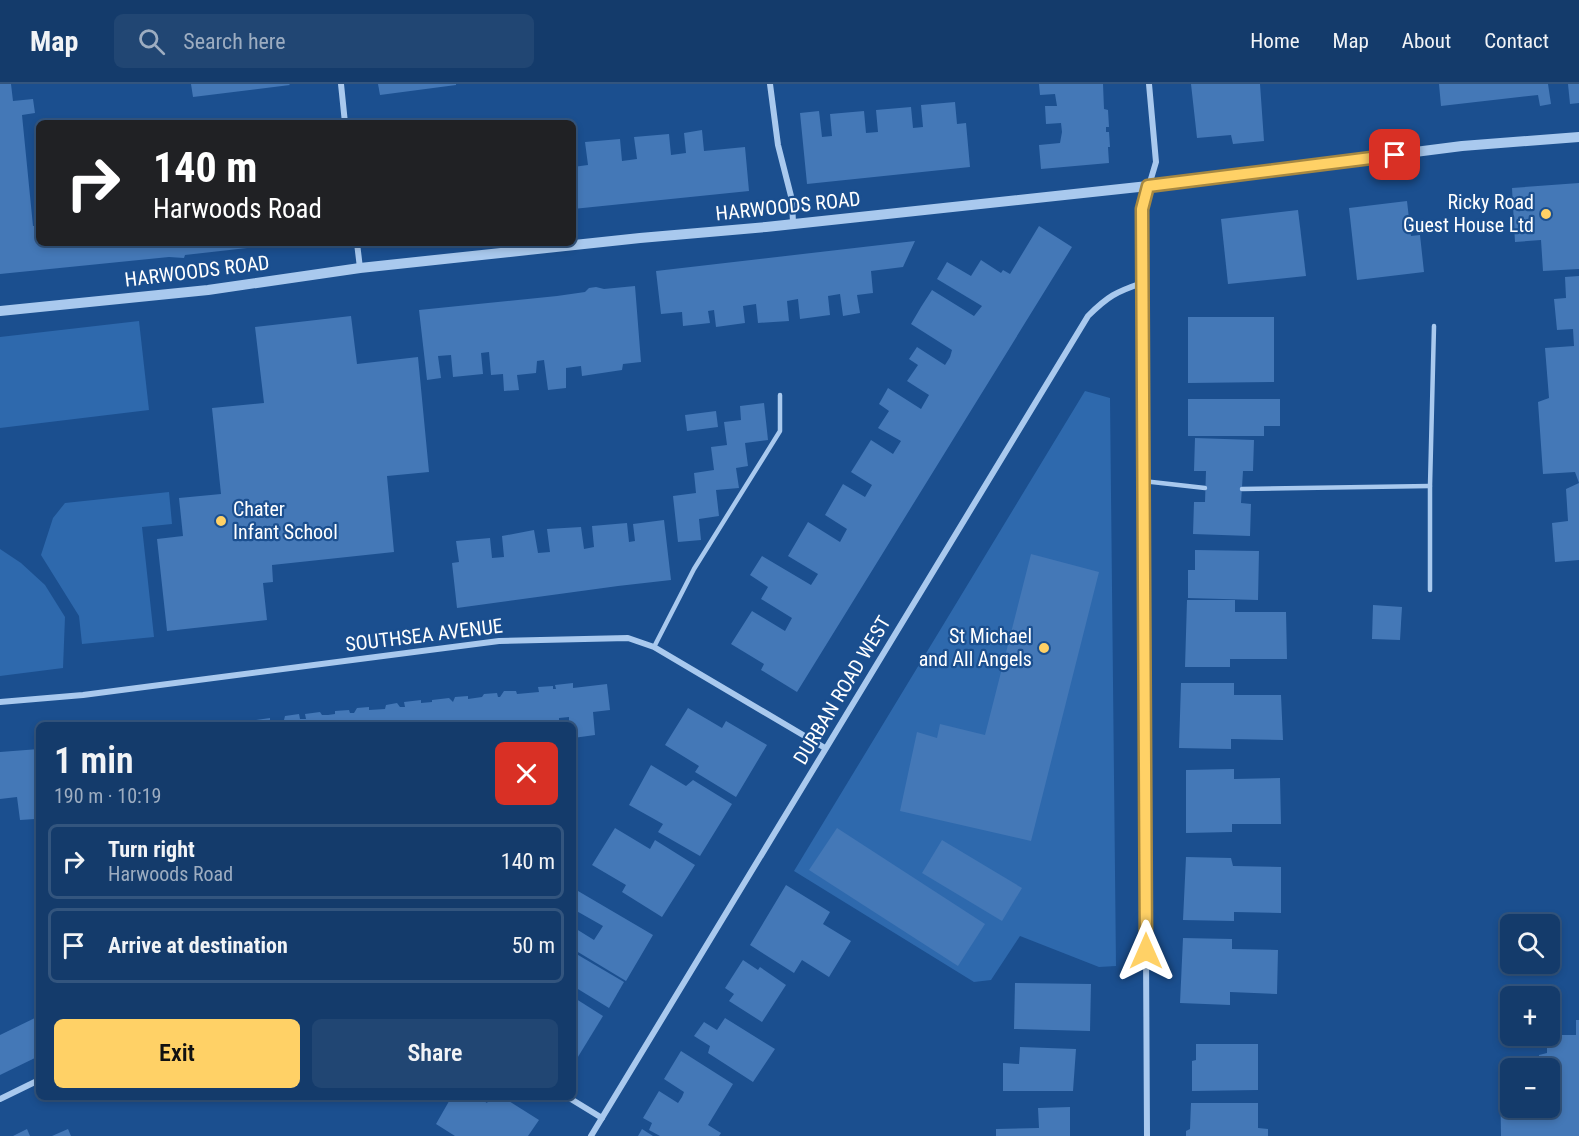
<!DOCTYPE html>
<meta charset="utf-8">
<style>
:root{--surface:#143b6b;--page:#214673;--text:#f1f3f6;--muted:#9dadc1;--line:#33557e;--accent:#ffd166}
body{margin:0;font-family:"Roboto Condensed",sans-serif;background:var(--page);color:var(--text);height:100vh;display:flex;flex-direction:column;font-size:22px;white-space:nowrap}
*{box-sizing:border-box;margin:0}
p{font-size:20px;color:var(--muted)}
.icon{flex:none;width:33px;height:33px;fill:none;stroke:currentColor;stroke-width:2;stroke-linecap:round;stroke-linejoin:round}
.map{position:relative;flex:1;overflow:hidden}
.side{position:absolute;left:36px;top:638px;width:540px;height:378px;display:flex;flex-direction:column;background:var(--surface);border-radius:9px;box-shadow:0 3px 9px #0003,0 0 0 2px var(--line)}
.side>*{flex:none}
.top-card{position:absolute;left:36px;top:36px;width:540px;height:126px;border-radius:9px;box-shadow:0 3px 9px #0003,0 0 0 2px var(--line);background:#202124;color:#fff;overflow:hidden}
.controls{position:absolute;left:1500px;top:830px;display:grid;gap:12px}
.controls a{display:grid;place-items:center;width:60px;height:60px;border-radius:9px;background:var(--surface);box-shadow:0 3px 9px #0003,0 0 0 2px var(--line);font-size:30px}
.pin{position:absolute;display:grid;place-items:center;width:51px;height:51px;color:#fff;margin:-26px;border-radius:12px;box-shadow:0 3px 9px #0006}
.me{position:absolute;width:66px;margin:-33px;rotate:0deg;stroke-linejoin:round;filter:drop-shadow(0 0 4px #0008)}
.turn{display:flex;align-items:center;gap:21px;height:126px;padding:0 18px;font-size:27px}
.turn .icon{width:78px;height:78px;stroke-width:2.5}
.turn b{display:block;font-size:42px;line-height:51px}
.round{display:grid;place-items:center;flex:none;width:63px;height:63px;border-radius:9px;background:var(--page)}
.summary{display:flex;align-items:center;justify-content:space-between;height:102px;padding:0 18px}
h1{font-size:36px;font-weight:600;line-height:45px}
.action{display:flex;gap:12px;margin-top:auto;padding:12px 18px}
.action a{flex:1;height:69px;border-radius:9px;background:var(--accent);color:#111;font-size:24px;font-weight:600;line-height:69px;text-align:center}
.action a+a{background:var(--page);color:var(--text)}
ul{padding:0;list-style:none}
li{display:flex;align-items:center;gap:18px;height:75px;margin:0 12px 9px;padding:0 6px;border:3px solid var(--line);border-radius:9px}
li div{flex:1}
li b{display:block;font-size:22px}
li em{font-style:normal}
header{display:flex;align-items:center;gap:36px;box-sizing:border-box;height:84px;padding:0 30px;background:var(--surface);border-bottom:2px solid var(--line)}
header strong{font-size:28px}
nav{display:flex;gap:33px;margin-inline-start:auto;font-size:21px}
.search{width:420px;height:54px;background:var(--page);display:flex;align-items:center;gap:15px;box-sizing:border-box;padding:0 21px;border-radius:9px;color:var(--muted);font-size:22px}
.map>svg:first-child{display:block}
.green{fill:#2e69ad}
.building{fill:#4478b7}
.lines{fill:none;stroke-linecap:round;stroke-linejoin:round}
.service{stroke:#a9c9ee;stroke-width:4.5}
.minor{stroke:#a9c9ee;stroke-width:6}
.tertiary{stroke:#a9c9ee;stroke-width:10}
.route-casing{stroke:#a68842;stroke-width:15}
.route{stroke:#ffd166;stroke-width:10}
.poi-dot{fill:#ffd166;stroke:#1b4f8f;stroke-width:2}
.labels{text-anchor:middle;stroke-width:4.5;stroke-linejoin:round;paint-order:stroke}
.poi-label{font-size:20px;fill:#fff;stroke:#1b4f8f;text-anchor:end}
.street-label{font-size:20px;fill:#fff;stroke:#1b4f8f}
</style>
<header>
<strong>Map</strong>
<div class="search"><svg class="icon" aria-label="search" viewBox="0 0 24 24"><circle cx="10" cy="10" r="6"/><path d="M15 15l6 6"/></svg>Search here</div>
<nav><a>Home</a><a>Map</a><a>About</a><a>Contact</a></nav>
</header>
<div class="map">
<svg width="1579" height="1052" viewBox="0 0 1579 1052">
<rect width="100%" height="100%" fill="#1b4f8f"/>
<g class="green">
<polygon points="139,237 149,326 0,344 0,253"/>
<polygon points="1085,307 1110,314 1116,882 1099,883 1020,852 991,896 974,898 794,787"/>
<polygon points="169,408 172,440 142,443 154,553 82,560 79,532 41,471 53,434 65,419"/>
<polygon points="0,465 21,479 45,501 65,533 63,584 0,592"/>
</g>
<g class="building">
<polygon points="0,0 11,0 13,17 33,15 35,29 22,31 33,142 39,142 39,159 284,159 284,160 185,171 184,174 169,173 0,190"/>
<polygon points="191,0 289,0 290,1 193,13"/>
<polygon points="378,0 456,0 456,1 380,11"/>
<polygon points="1039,0 1103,0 1104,25 1108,26 1109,43 1106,43 1106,48 1109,48 1110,63 1108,63 1109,79 1041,85 1039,61 1060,59 1062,48 1061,39 1046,40 1045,22 1057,22 1055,10 1040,11"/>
<polygon points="1191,0 1260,0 1264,57 1233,60 1231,51 1197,54"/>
<polygon points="1439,0 1548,0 1551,20 1540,22 1538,11 1441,22"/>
<polygon points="1568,0 1579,0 1579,19 1570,20"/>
<polygon points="955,18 957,40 966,39 970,83 807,100 800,29 819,27 822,53 832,52 830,30 864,27 866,49 878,48 876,26 911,23 913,44 923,43 921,21"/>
<polygon points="702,46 704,67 745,63 749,107 573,125 573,83 588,81 585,58 620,55 622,77 637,75 634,53 669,50 671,71 686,69 684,49"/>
<polygon points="1579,99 1579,185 1543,187 1541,156 1515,158 1512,104"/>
<polygon points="1407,117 1411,152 1420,151 1424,188 1357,196 1349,124"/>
<polygon points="1298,126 1306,192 1228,200 1221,135"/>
<polygon points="1039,142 1072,163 797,608 761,586 764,580 731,560 752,527 785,547 792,534 761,515 768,503 750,491 762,472 811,501 818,490 788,472 808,438 840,458 847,445 825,431 843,400 865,413 872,401 851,388 871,356 893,370 901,357 878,344 889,327 879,320 888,304 921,325 929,311 907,297 918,281 909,275 917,263 945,281 950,273 952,266 911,240 921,223 932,206 974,232 982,222 937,195 947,178 971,192 981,176 1001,189 1003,186 1010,190"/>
<polygon points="915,157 903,183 871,187 873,209 857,211 860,229 843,232 840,210 828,212 830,231 800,235 798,215 787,217 789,237 758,239 756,220 743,222 745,239 716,243 714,226 708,227 710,239 683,242 682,228 661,230 656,187"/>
<polygon points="1579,192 1579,476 1555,478 1552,439 1568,437 1566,405 1579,399 1575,388 1543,390 1538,318 1549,314 1545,264 1574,262 1573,245 1557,246 1554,215 1566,214 1565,193"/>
<polygon points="635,202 641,278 623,280 622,286 582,292 581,282 566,284 566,304 548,306 544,276 537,277 536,289 517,291 519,306 504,307 503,290 491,291 489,268 481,269 483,290 453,293 451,271 438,272 441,294 427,296 419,226 557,212 585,208 589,204 596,203 604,205"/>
<polygon points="351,232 357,280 418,273 429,388 387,392 394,468 272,481 273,498 263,499 267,536 167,547 157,455 183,452 179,414 221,410 212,324 264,319 255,243"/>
<polygon points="1188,233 1274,233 1274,298 1188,299"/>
<polygon points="1188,315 1280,315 1280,342 1264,342 1264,352 1188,352"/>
<polygon points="764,319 768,356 745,359 748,382 736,384 739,404 716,406 719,432 699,435 701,456 678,458 673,412 696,409 694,389 714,386 711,363 727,361 724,338 741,336 740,322"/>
<polygon points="716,327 718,343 687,347 685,331"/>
<polygon points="1195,354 1254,356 1253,387 1243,387 1241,419 1251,420 1250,452 1193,450 1194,418 1205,418 1206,387 1194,387"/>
<polygon points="664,436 671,496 618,502 457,524 452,479 459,478 456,457 490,454 492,474 504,473 502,452 534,446 538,469 550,468 547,445 581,443 584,465 594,463 592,442 627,439 629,458 635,457 633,440"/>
<polygon points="1195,466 1259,467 1258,516 1188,514 1188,486 1195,486"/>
<polygon points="1031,470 1099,488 1031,757 900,727 917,648 937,654 940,640 985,651"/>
<polygon points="1187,516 1235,516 1235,528 1286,528 1287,575 1230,575 1230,583 1185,583"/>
<polygon points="1373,521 1402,523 1400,556 1372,555"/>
<polygon points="573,599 573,604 607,600 610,626 593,628 595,651 573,654 573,640 569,640 569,633 559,634 559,640 233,640 233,639 249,637 250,640 256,636 270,634 270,638 284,636 285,632 299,630 300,635 306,635 305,630 320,628 322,631 328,631 335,630 335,627 349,626 350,629 354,629 357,624 369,623 369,626 385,625 386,621 397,619 400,623 405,623 404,618 421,616 421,619 432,618 432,616 449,614 453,618 455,613 468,612 468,615 482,613 484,610 497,609 498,613 500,613 504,607 516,607 517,610 539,608 538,603 553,602 553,605 556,605 555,601"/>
<polygon points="1181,599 1234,599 1234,611 1281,611 1283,656 1231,655 1231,665 1179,664"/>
<polygon points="688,624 722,644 726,637 767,661 736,713 695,688 699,682 665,661"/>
<polygon points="39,665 39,729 35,729 35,735 20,736 17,713 0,715 0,668"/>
<polygon points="651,681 686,702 693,696 732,720 700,772 658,748 663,740 629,721"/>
<polygon points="1234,685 1234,695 1280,694 1281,740 1232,740 1232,748 1186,749 1186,686"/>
<polygon points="615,744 650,765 655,756 695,781 662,833 622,808 626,801 592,781"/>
<polygon points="837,744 985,840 958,882 809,786"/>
<polygon points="942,756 1022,804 1002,837 922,789"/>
<polygon points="1186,773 1231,774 1233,782 1281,783 1281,829 1234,828 1234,837 1183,836"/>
<polygon points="786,801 830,828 823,840 851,857 829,893 802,876 794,889 750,861"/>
<polygon points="578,807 653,851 626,897 573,865 573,843 594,856 603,842 573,825 573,815"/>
<polygon points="1183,854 1232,855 1232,865 1278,866 1277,910 1230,908 1230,921 1180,919"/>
<polygon points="573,868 624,898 609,924 573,902"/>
<polygon points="743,876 758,886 760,883 786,901 762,938 729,917 734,910 725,904"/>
<polygon points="1015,899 1091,900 1090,947 1014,945"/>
<polygon points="573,913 603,932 573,981"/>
<polygon points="39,932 39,972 0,991 0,951"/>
<polygon points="725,934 775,965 753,998 708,969 710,962 694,952 704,938 717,946"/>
<polygon points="1576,936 1579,936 1579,1052 1501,1052 1500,988 1510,988 1510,1023 1550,1023 1550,984 1539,984 1539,971 1547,969 1547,951 1576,951"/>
<polygon points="1196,960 1258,960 1258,1006 1192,1007 1192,977 1196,976"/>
<polygon points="1020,963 1076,965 1073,1007 1003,1007 1003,979 1019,980"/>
<polygon points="681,967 733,1000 708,1041 721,1049 719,1052 660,1052 649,1046 652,1039 643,1034 659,1007 678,1019 682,1013 684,1008 664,995"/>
<polygon points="452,1012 476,1012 487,1019 491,1012 501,1012 539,1036 528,1052 455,1052 436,1040"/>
<polygon points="1191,1019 1258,1019 1258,1044 1268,1045 1268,1052 1186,1052 1186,1047 1190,1045"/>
<polygon points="1070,1023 1070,1052 996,1052 996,1045 1039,1044 1038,1024"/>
<polygon points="27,1045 30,1052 13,1052"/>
<polygon points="68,1045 71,1052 52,1052"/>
<polygon points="642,1045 653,1052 638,1052"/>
</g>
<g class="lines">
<g class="service">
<polyline points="1143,397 1205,404"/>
<polyline points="1242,405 1430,402"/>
<polyline points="1430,506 1430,402 1434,242"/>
<polyline points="654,563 694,485 780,347 780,311"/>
</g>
<g class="minor">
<polyline points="341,0 345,39"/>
<polyline points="770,0 778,61 792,116 793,139"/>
<polyline points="357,159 360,184"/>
<polyline points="0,618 83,611 499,557 628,554 654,563 825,664"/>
<polyline points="566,1012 602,1034"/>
<polyline points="0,1015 39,996"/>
<path d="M591,1052L1088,232C1108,212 1116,208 1142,199"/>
<polyline points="1147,1052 1142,125 1156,78 1149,0"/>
</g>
<polyline class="tertiary" points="0,227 208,206 360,184 640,154 766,143 1148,102 1462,62 1579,53"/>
</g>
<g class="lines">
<defs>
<polyline id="route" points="1146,867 1142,125 1148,102 1395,71"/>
</defs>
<use href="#route" class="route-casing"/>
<use href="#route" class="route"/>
</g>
<g class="poi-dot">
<circle cx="1546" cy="130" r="6"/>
<circle cx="221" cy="437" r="6"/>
<circle cx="1044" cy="564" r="6"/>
</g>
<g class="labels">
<g class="poi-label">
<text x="1534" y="125">Ricky Road<tspan x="1534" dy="23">Guest House Ltd</tspan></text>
<text x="233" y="432" text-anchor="start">Chater<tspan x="233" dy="23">Infant School</tspan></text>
<text x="1032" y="559">St Michael<tspan x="1032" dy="23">and All Angels</tspan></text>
</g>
<g class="street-label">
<text transform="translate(788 122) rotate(-6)" y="7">HARWOODS ROAD</text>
<text transform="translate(197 187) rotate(-7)" y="7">HARWOODS ROAD</text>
<text transform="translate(424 551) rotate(-7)" y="7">SOUTHSEA AVENUE</text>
<text transform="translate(842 606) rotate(-59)" y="7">DURBAN ROAD WEST</text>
</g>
</g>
</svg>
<div class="controls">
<a><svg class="icon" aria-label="search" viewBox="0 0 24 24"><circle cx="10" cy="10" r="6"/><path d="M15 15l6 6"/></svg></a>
<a>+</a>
<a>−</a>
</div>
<div class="pin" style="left:1395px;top:71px;background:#d93025"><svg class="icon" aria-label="arrive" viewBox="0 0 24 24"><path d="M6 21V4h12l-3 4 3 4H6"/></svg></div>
<svg class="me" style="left:1146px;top:867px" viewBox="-20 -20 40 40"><path d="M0-17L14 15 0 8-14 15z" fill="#ffd166" stroke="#fff" stroke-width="4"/></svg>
<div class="top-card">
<div class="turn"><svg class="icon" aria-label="right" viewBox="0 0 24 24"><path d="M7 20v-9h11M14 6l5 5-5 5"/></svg><div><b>140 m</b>Harwoods Road</div></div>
</div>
<section class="side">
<div class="summary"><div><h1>1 min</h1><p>190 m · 10:19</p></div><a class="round" style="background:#d93025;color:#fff"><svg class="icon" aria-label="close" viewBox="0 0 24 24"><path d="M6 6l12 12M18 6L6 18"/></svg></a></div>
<ul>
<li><svg class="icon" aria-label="right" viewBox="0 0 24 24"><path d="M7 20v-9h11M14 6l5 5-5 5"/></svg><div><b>Turn right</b><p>Harwoods Road</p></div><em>140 m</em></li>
<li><svg class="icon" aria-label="arrive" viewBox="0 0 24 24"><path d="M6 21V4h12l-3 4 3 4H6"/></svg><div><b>Arrive at destination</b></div><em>50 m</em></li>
</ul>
<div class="action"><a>Exit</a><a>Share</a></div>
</section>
</div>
